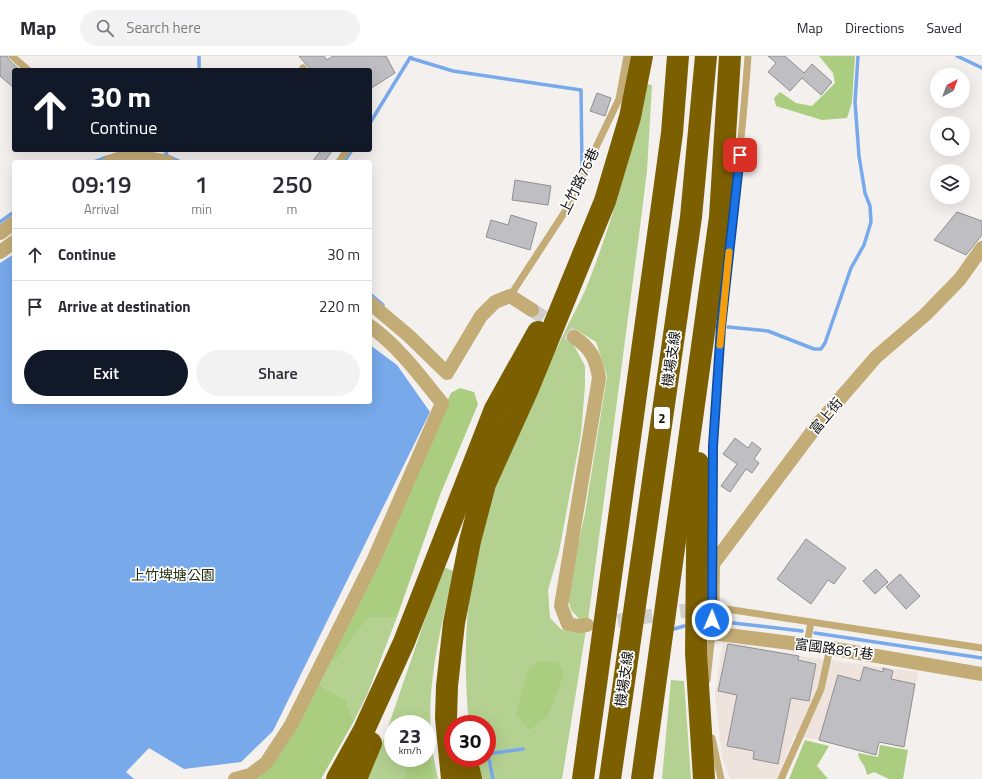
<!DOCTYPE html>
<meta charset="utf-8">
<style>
:root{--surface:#fff;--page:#f2f2f3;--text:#2b2b33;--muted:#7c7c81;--line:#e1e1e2;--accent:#111827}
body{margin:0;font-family:"Titillium Web","Noto Sans TC",sans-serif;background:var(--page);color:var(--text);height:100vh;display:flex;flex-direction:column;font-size:15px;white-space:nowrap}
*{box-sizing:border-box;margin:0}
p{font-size:13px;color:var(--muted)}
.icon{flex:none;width:22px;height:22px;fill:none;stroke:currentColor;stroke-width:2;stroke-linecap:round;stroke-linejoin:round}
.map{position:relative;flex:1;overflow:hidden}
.drawer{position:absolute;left:12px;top:104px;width:360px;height:244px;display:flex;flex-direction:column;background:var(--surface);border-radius:4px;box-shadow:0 4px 16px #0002}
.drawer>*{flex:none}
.guide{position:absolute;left:12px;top:12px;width:360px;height:84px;border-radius:4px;box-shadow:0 4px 16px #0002;background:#111827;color:#fff;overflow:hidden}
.needle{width:26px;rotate:41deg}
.fabs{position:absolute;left:930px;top:12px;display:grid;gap:8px}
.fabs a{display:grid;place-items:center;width:40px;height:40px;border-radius:50%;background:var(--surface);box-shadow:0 4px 16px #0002;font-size:20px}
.speed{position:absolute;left:384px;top:659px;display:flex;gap:8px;font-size:20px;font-weight:700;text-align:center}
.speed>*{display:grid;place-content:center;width:52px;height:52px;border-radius:50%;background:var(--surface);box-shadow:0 4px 16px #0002;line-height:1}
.speed small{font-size:10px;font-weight:400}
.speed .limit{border:6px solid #d22;background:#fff;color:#111}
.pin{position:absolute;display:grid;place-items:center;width:34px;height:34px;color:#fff;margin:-17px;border-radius:8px;box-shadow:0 2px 6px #0006}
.me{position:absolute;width:44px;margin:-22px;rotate:1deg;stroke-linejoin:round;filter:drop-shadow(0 0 3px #0008)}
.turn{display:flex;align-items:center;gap:14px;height:84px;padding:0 12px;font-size:18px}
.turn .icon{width:52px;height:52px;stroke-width:2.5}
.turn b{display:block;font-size:28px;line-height:34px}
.eta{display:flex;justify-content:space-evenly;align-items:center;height:68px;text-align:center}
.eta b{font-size:24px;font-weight:600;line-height:28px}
.action{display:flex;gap:8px;margin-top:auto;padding:8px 12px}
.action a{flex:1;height:46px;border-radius:24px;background:var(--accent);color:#fff;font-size:16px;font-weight:600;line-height:46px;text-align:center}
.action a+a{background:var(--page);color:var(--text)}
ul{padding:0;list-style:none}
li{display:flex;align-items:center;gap:12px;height:52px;padding:0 12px;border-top:1px solid var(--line)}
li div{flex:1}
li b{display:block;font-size:15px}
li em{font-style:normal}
header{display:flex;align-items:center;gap:24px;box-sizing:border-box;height:56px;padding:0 20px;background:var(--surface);border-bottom:1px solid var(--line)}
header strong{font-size:19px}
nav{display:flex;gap:22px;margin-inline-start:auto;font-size:14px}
.search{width:280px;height:36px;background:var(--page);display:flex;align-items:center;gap:10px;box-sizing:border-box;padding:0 14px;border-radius:22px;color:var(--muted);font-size:15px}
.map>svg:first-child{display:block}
.built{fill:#eee4dd}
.green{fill:#b4d191;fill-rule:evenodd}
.forest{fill:#aacd7f}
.water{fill:#78a9eb}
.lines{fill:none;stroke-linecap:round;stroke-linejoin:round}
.stream{stroke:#78a9eb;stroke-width:3.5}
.building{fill:#bfbfc3;stroke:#909093}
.street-tunnel{stroke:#d1cfcd;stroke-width:14;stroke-dasharray:14 7;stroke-linecap:butt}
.lane{stroke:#c3ac76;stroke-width:7}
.street{stroke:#c3ac76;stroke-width:14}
.highway{stroke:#7c5f00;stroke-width:22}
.route-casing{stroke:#114b97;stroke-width:10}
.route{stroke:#1a73e8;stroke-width:7}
.slow{stroke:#f59e0b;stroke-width:7}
.labels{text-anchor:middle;stroke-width:3.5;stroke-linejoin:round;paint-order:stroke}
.shield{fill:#fffefe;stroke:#5a5958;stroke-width:1}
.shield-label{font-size:13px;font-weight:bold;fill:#131211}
.street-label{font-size:14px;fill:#131211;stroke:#fffefe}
.park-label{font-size:14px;fill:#22300f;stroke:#fffefe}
</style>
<header>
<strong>Map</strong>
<div class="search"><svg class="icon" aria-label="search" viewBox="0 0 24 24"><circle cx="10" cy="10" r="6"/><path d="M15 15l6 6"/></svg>Search here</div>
<nav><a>Map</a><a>Directions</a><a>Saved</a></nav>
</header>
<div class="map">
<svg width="982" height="723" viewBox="0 0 982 723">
<rect width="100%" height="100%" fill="#f3f0ee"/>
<polygon class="built" points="723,584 799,600 918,616 904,691 879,686 876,699 819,684 794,680 778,720 784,723 730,723 722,701 715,639"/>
<g class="green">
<path d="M647,28L652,29L647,115L640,171L588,565L580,564L571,554L567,539L585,457L607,320L596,286L575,273L571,284L585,310V330L581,378L559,496L548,534L550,562L561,573L575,577L579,572L586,574L562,723H478L473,702H487V668H469C460,579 469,493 503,409C521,362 545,317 567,271C575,255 584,239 590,222C615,159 631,93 647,28Z"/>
<path d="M443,511L454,515C441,572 425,631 432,690C433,701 436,712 438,723H366L385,680ZM393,668H427V702H393Z"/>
<polygon points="369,561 397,561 367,639 354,665 346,644 314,626 327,601 335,606"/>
<polygon points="671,624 684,625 691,723 662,723"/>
</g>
<g class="forest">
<polygon points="819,0 855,0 852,46 847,62 822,64 776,50 774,42 780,36 796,47 812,50 835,27 833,17"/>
<polygon points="460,332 474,336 478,348 440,439 397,561 369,561 335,606 327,601 451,337"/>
<polygon points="538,605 558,606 564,617 549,658 530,674 516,659 527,617"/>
<polygon points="314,626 346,644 354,665 321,723 251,723"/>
<polygon points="805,684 829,690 817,710 828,723 789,723"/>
<polygon points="427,688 434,723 406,723 406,702 427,702"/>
<path d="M880,689L908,694L903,723H889L874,716L867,719C866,708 858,705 858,697L878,701Z"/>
</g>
<polygon class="water" points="14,198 14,346 370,346 370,289 397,309 430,356 273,675 241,706 184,713 149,692 126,716 134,723 0,723 0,207"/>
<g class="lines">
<g class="stream">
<polyline points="957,0 982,12"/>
<polyline points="410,2 453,15 581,34 582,111"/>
<polyline points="199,14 199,0"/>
<polyline points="370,67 411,0"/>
<polyline points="164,99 167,100 166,94"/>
<polyline points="170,101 181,106"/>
<polyline points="94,106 107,101"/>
<polyline points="344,106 352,94"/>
<polyline points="0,166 14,156"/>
<polyline points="370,238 383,249"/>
<polyline points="728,271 768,275 814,293 821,293 825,287 851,212 864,189 871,166 870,150 865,137 859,100 855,46 858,0"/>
<polyline points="733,567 802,575"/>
<polyline points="674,573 684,570"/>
<polyline points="815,577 982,602"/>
<polyline points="487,698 523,693"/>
<polyline points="488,698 493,723"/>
</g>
</g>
<g class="building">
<polygon points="0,0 7,0 9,4 20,14 14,14 14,32 0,20"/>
<polygon points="299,0 324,0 327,4 333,0 386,0 395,17 370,33 370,14 311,14"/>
<polygon points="768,0 785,0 804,17 812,8 832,26 821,39 802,22 790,35 768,16 776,7"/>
<polygon points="597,37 611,42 605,60 590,55"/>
<polygon points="321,94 333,94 324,106 312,106"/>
<polygon points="515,124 551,130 548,149 512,144"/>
<polygon points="957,156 982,165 982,179 966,199 934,184"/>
<polygon points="511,159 537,167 530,194 486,181 491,164 508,169"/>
<polygon points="735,382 748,392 752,386 761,393 754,403 759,407 752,417 746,413 730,436 721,430 737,408 723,398"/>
<polygon points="806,483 846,512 834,528 828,524 811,548 777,523"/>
<polygon points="876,513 888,526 875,538 863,525"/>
<polygon points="900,518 920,540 906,553 886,531"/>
<polygon points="728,588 799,600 798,604 816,608 809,645 791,642 778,708 753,703 754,695 727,690 737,639 718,635"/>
<polygon points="864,611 883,616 883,612 893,615 891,623 915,628 904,691 879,686 876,699 819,684 838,619 860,625"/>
</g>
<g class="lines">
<g class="street-tunnel">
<polyline points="532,254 574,281"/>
<polyline points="597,568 703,552"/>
</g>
<g class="lane">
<polyline points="12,0 28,14"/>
<polyline points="303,12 304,14"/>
<polyline points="339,106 347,94"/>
<polyline points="510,240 566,154 619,43 627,0"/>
<path d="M713,506C713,427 713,349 721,270C730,180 742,90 748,0"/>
<polyline points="713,551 982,592"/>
<polyline points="807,589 811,566"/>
<polyline points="707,624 712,577"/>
<polyline points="712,682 721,723"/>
<polyline points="781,723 821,633 830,592"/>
</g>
<g class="street">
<polyline points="109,106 132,99 168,106"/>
<polyline points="0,177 14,167"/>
<polyline points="982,192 960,223 925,259 876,301 818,368 713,508 712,577 830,592 982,618"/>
<polyline points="0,196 14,186"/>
<polyline points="370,247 409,280 447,317 481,260 495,246 510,240 532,254"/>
<path d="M574,281C591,292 596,303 599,322L561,550L568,568L577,570L587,569"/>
<path d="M235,723L250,719L266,707L291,669L373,505L442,347C420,320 399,291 370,270"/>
</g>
<g class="highway">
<polyline points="698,407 696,597 704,723"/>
<polyline points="466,702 471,723"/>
<polyline points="337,723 364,674 404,586 495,353 538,276"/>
<polyline points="356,723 371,687"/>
<polyline points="452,723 446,662 447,630 454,567 470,485 485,428 527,335 605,145 630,61 642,0"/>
<polyline points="583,723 672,77 678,0"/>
<polyline points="610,723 691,161 706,0"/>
<polyline points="642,723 720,161 730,0"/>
</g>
</g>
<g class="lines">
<defs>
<polyline id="route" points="712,564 713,390 721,271 740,99"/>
</defs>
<use href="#route" class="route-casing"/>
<use href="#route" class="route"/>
<polyline class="slow" points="720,289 729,196"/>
</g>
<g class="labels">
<rect class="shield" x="654" y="351" width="16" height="22" rx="3"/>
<g class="shield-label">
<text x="662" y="367">2</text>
</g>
<g class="street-label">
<text transform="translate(579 125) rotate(-64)" y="5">上竹路76巷</text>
<text transform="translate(671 303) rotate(-82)" y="5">機場支線</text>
<text transform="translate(826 360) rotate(-50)" y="5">富上街</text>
<text transform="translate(834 593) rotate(8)" y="5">富國路861巷</text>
<text transform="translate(624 623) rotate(-82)" y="5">機場支線</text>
</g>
<g class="park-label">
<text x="173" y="524">上竹埤塘公園</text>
</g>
</g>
</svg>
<div class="fabs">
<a><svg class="needle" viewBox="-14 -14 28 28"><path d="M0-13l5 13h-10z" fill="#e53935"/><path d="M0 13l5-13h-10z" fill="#7c7c81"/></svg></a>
<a><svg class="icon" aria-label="search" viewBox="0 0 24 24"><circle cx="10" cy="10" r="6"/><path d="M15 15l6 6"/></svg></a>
<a><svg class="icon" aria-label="layers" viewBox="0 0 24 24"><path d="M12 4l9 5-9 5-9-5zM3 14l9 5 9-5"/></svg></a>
</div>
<div class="speed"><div>23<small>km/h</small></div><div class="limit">30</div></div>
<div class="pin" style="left:740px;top:99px;background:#d93025"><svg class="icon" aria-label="arrive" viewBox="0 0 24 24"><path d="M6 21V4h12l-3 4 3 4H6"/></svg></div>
<svg class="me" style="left:712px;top:564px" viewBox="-20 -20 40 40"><circle r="17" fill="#1a73e8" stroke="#fff" stroke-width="3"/><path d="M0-11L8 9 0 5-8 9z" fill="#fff"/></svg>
<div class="guide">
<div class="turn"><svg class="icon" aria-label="ahead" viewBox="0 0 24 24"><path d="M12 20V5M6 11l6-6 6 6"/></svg><div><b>30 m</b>Continue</div></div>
</div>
<section class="drawer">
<div class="eta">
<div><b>09:19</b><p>Arrival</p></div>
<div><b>1</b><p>min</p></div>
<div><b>250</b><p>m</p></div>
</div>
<ul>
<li><svg class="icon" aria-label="ahead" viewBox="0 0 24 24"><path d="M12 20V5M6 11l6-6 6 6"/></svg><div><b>Continue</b></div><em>30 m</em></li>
<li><svg class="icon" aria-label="arrive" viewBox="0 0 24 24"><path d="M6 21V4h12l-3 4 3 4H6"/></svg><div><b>Arrive at destination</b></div><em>220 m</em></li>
</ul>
<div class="action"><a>Exit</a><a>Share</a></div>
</section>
</div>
